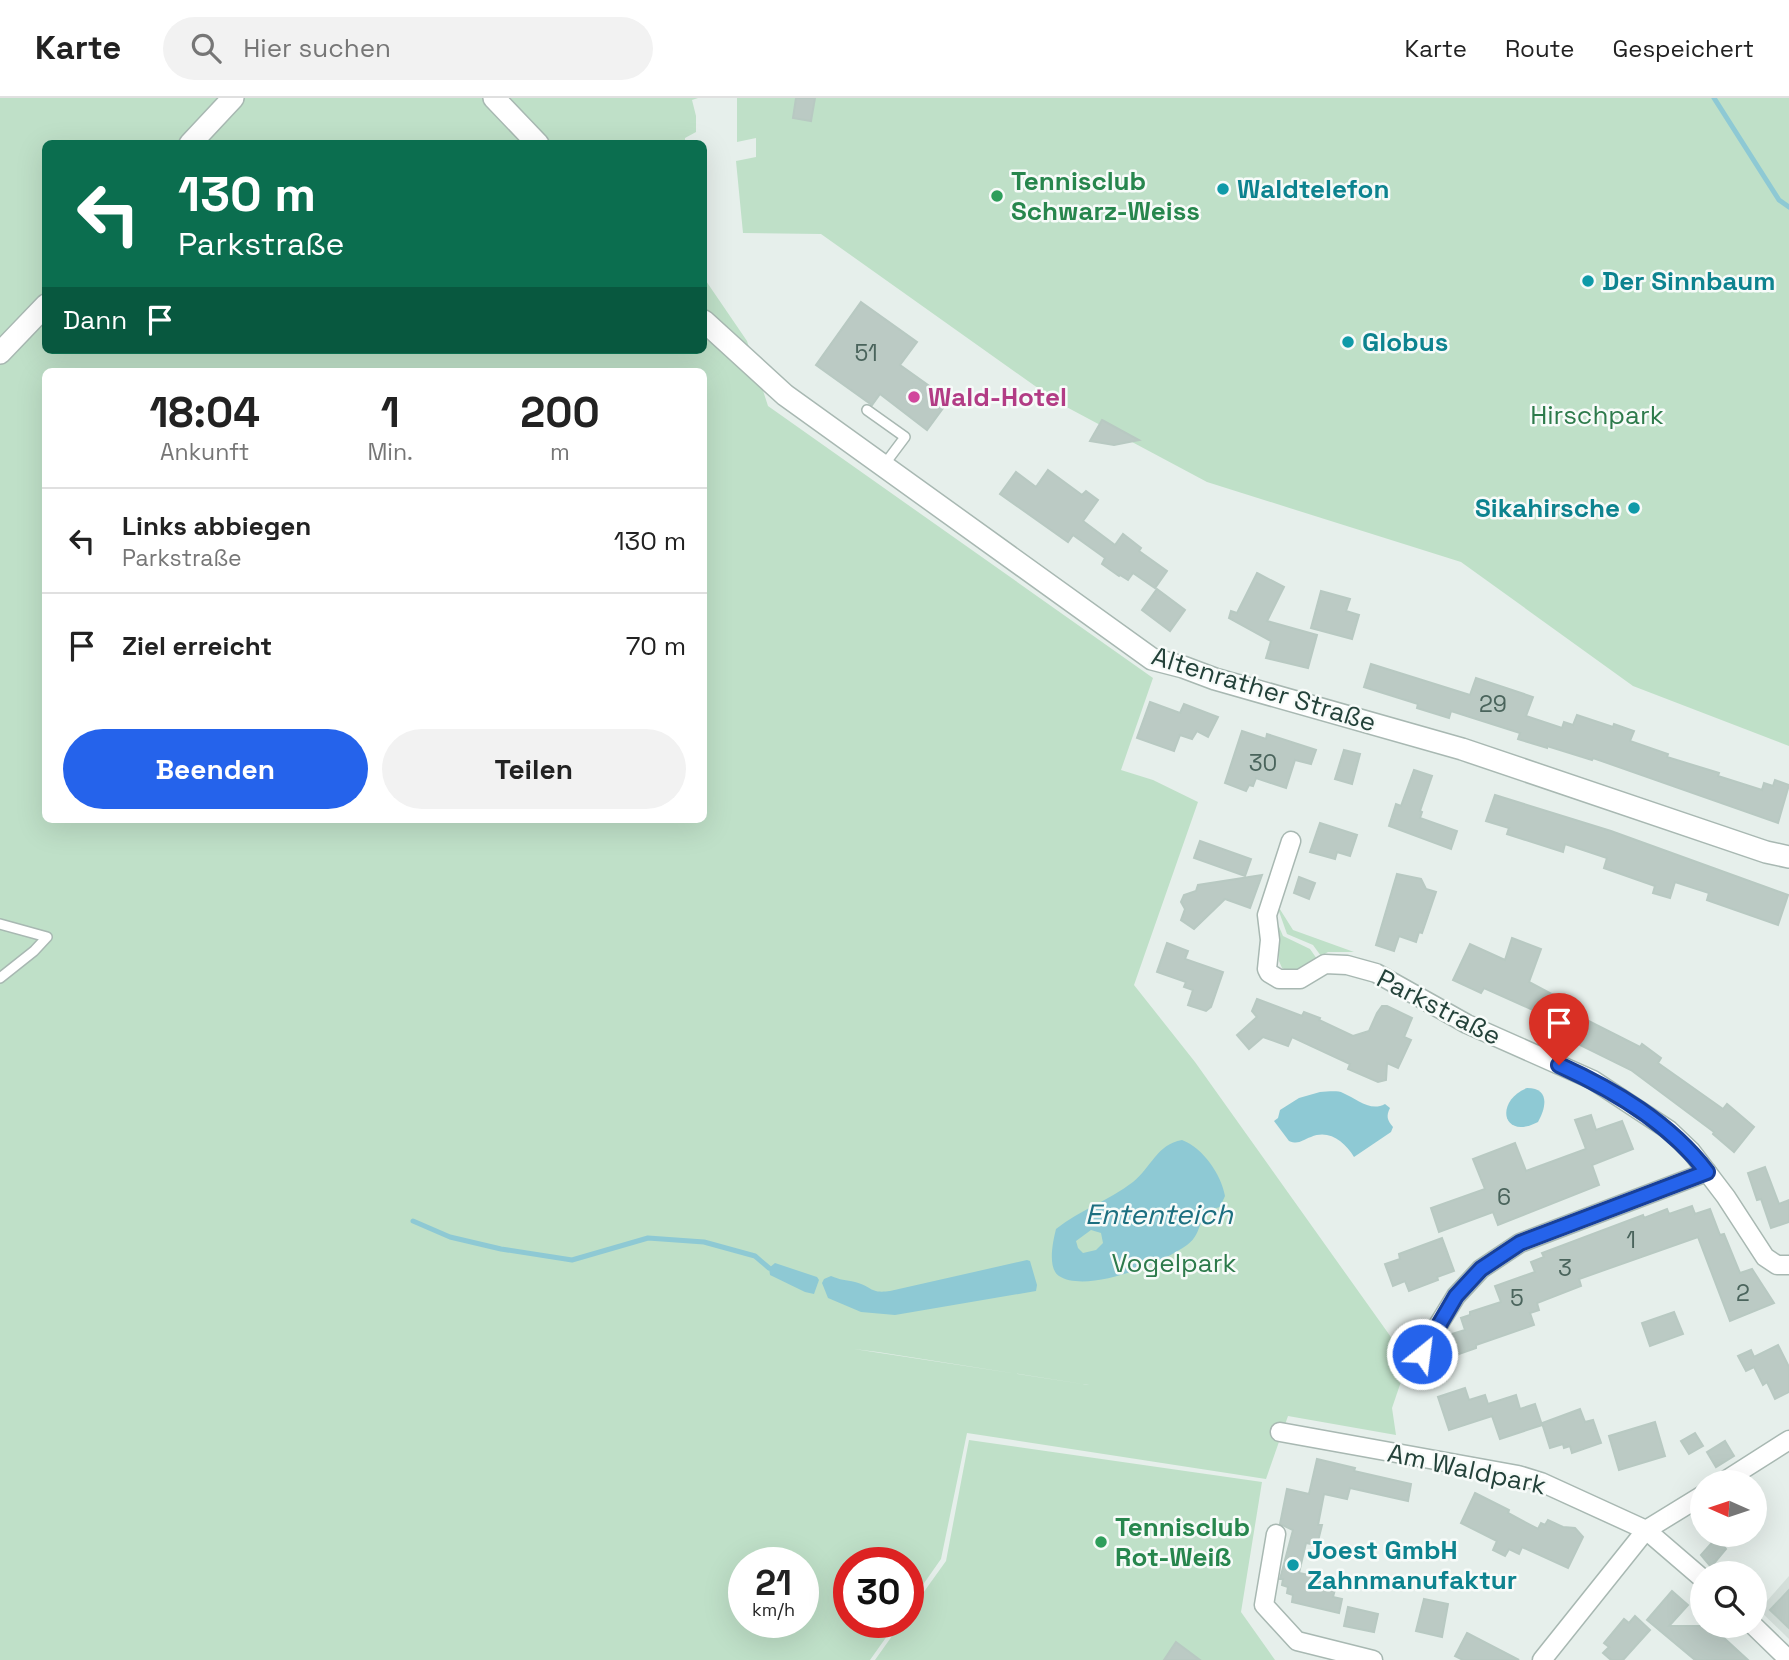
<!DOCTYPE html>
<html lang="de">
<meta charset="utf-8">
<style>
:root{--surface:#fff;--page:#f2f2f2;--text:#222;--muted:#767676;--line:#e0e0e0;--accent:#2563eb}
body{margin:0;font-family:"Space Grotesk",sans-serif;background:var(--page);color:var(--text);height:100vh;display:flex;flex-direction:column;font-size:26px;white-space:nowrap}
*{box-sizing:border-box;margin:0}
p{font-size:23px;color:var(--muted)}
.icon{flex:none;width:38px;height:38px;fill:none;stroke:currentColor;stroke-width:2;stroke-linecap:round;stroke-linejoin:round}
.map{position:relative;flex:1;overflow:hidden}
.details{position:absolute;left:42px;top:270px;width:665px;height:455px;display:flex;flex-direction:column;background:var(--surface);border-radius:10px;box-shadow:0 7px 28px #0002}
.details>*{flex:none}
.hud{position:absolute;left:42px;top:42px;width:665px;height:214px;border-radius:10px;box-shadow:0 7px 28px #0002;background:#0b6e4f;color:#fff;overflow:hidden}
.needle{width:46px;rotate:273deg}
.buttons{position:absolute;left:1690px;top:1372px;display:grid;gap:14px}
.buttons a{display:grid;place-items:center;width:77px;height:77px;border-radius:50%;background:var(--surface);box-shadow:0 7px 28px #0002;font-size:35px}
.speed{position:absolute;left:728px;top:1449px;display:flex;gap:14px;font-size:35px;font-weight:700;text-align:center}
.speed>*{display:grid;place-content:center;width:91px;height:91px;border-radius:50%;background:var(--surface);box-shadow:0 7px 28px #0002;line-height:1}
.speed small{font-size:18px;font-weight:400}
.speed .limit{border:10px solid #d22;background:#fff;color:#111}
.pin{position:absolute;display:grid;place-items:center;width:60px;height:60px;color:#fff;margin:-72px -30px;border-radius:50% 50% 50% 0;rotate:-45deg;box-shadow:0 0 7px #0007}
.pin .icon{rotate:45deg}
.me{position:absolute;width:77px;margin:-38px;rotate:29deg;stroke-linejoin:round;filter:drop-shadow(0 0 5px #0008)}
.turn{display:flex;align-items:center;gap:24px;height:147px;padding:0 21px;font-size:32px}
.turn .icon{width:91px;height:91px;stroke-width:2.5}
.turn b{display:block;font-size:49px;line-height:60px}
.then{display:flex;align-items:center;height:66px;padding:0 21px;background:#0003;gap:14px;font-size:26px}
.eta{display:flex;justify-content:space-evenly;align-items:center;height:119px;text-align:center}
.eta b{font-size:42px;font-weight:700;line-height:49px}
.cta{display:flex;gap:14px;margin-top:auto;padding:14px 21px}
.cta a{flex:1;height:80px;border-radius:42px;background:var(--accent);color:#fff;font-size:28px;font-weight:700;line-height:80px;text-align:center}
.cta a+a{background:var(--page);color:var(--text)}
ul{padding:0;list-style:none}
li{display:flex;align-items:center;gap:21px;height:105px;padding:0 21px;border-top:2px solid var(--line)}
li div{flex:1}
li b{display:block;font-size:26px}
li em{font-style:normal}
header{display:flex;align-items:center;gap:42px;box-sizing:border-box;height:98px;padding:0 35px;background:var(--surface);border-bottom:2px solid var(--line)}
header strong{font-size:33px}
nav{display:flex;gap:38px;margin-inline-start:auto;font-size:24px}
.search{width:490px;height:63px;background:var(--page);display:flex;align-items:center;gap:18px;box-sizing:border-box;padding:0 24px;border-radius:38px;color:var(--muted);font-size:26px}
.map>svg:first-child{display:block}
.built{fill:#d4dfda}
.green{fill:#bfe0c8;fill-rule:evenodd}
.water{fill:#8ec9d4;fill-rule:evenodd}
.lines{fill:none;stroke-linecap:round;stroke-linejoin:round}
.stream{stroke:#8ec9d4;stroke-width:5}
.building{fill:#bbcac4;stroke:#b8c9c2;stroke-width:2}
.service-casing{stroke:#a8b8b2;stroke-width:12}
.minor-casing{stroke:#a8b8b2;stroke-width:21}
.tertiary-casing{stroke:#a8b8b2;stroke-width:24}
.service{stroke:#fff;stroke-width:9}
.minor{stroke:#fff;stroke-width:18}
.tertiary{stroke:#fff;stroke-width:21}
.route-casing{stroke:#184099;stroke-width:18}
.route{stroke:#2563eb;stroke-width:12}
.culture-dot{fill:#0f9aa8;stroke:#f7fbf9;stroke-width:2.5}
.leisure-dot{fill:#2e9e5b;stroke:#f7fbf9;stroke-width:2.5}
.hotel-dot{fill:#d1479c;stroke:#f7fbf9;stroke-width:2.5}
.labels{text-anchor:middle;stroke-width:5;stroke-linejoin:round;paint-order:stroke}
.number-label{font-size:23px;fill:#4a645c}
.leisure-label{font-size:26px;font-weight:bold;fill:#27864d;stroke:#f7fbf9;text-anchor:start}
.culture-label{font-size:26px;font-weight:bold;fill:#0d838f;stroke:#f7fbf9;text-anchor:start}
.hotel-label{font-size:26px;font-weight:bold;fill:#b23c85;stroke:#f7fbf9;text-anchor:start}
.park-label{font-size:26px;fill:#2d7a4b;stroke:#f7fbf9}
.street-label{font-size:26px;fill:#24423a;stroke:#f7fbf9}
.water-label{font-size:28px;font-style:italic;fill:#1c6f80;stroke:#f7fbf9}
</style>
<header>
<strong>Karte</strong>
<div class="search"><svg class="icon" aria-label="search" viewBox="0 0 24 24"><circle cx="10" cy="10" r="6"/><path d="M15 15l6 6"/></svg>Hier suchen</div>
<nav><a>Karte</a><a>Route</a><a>Gespeichert</a></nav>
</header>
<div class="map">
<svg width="1789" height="1562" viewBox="0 0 1789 1562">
<rect width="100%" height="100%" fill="#e6efeb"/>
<polygon class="built" points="1789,1478 1789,1541 1759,1512"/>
<g class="green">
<path d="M0,0H698L692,2L696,18V34L685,40V45L46,46V252H704V175V180L747,243L768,308L1153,580L1121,672L1153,682L1198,704L1134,887L1195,964L1408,1263L1392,1310L1396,1337L1288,1318L1266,1381L967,1335L941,1461L908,1508V1465H849V1524H897L870,1562H0ZM46,273H704V721H46ZM854,1251L878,1254L1089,1287ZM744,1465H803V1524H744Z"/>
<polygon points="737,0 1789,0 1789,648 1633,588 1461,464 1207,384 1059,305 821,136 743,135 736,63 756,59 756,40 737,44"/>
<polygon points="1276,805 1293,832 1354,854 1328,854 1321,858 1313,847 1287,836"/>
<path d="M1274,817L1283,838L1310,851L1317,861C1305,868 1296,877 1282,870L1279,863V850L1274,842Z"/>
<polygon points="969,1342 1262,1384 1241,1514 1275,1562 875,1562 902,1524 908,1524 908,1516 946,1463"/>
</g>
<g class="water">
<path d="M1527,990C1549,990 1547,1008 1538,1024C1501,1043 1495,1002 1527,990Z"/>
<path d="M1320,994C1327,994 1337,992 1343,995C1357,1001 1370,1014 1385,1006L1390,1010C1386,1018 1387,1022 1393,1029L1391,1034L1354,1059C1345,1044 1329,1031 1311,1039C1302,1042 1299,1047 1289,1043L1274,1023L1278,1020L1280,1012L1299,1000Z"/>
<path d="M1182,1042C1203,1050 1221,1076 1225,1098L1220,1109C1195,1115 1205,1134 1187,1147C1162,1165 1087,1196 1059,1178C1047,1170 1053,1143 1056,1131C1080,1112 1108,1103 1133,1084C1151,1070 1157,1046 1182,1042ZM1091,1132L1101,1135L1103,1145L1096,1152L1083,1155L1078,1150L1076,1143Z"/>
<path d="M1027,1162L1030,1163L1037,1187L1036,1193L895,1217L861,1214L828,1200L822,1185L824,1181L831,1178C840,1182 846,1182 855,1184C872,1188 869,1196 890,1193Z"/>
<polygon points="775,1165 817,1179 819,1182 814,1196 805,1194 770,1177 769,1170"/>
</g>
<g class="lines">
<g class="stream">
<polyline points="1714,0 1779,102 1789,109"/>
<polyline points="413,1123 450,1139 501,1151 572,1162 648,1140 704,1144 755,1158 769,1170"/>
</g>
</g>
<g class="building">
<polygon points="796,0 815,0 811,23 793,20"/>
<polygon points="861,204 917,244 900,267 949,302 927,332 880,296 872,307 816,267"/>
<polygon points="1102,322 1139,342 1114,347 1090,343"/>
<polygon points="1048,372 1082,397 1086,393 1098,402 1083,423 1115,447 1123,436 1141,450 1139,453 1167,473 1155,490 1133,475 1128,482 1120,477 1119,478 1102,466 1105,460 1073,437 1068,444 1000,396 1016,374 1036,389"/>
<polygon points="1257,475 1284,489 1267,523 1317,537 1308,570 1266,560 1271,543 1229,520 1231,513 1237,515"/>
<polygon points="1157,491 1185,512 1170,533 1142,512"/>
<polygon points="1321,493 1350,501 1346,513 1359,517 1352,541 1311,530"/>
<polygon points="1371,566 1470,597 1476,580 1533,599 1526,618 1562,630 1564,624 1573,627 1577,617 1613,629 1614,626 1634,633 1630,643 1668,656 1667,659 1719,675 1718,678 1762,692 1764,685 1773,688 1775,682 1789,687 1778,725 1593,660 1592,662 1547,648 1547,650 1518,641 1520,635 1451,613 1449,620 1417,610 1418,606 1364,589"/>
<polygon points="1150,604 1180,615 1184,606 1218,619 1208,639 1197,633 1192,641 1180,637 1174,653 1137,640"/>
<polygon points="1242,633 1266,641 1267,636 1316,652 1311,666 1295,662 1286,690 1256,680 1253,688 1249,687 1246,693 1225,685"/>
<polygon points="1344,652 1360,656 1352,686 1335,681"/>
<polygon points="1414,672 1432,678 1420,713 1422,714 1420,720 1457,733 1451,751 1389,728 1396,706 1401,708"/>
<polygon points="1495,697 1611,733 1788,797 1778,827 1707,802 1709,795 1675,784 1670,800 1653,795 1655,788 1604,770 1607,760 1565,746 1563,754 1507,736 1509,730 1486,723"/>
<polygon points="1320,725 1357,737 1350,758 1337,754 1335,761 1310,754"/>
<polygon points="1200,743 1251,761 1245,778 1194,760"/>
<polygon points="1397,776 1421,781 1426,791 1436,794 1422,835 1419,834 1416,844 1399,838 1394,853 1376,847"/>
<polygon points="1262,777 1250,810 1225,801 1194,831 1181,822 1185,811 1181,804 1184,797 1196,793 1198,787"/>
<polygon points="1299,779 1315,785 1309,801 1294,795"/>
<polygon points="1512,840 1541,851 1529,884 1574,908 1571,914 1640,949 1642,946 1661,960 1658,965 1723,1011 1727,1006 1754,1029 1734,1054 1713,1036 1714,1034 1631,972 1560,937 1559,938 1539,929 1544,917 1484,890 1481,895 1453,882 1470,846 1505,862"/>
<polygon points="1167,845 1188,853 1185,861 1223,874 1211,909 1206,913 1188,907 1193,892 1184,889 1186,884 1157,874"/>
<polygon points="1257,901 1302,918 1304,914 1320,920 1319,922 1353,938 1369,933 1377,915 1382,908 1387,908 1412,920 1404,939 1411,942 1398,970 1387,965 1386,982 1378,984 1348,971 1350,966 1292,939 1288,948 1263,939 1249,951 1237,937 1257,919 1252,913"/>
<polygon points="1591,1017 1596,1032 1622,1023 1633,1051 1592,1067 1599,1087 1498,1127 1493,1114 1439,1134 1431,1110 1485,1091 1473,1061 1515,1045 1526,1073 1586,1051 1575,1022"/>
<polygon points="1765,1069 1779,1106 1789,1102 1789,1124 1771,1130 1761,1101 1757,1102 1748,1075"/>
<polygon points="1692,1108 1695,1116 1710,1111 1720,1137 1724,1136 1740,1175 1752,1171 1774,1205 1730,1223 1698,1139 1579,1181 1581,1188 1537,1205 1539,1212 1530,1215 1534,1227 1476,1247 1476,1250 1459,1256 1452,1236 1465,1232 1461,1220 1470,1217 1470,1214 1501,1204 1495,1188 1535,1174 1531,1164 1544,1159 1542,1155 1643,1117 1644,1120 1667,1111 1669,1116"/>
<polygon points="1442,1140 1454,1173 1437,1179 1438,1182 1409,1193 1405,1183 1393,1188 1385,1166 1400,1161 1399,1156"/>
<polygon points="1674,1214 1683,1236 1650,1248 1642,1225"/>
<polygon points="1778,1247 1789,1269 1789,1294 1775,1301 1767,1284 1763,1287 1754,1269 1746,1273 1738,1258 1751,1252 1754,1259"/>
<polygon points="1465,1290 1469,1302 1485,1297 1488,1306 1516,1297 1520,1311 1535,1306 1542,1327 1500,1341 1492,1318 1449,1332 1438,1299"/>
<polygon points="1580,1311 1585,1324 1593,1322 1601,1345 1572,1355 1570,1348 1564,1350 1563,1346 1550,1350 1542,1325"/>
<polygon points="1655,1324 1665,1358 1619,1372 1609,1338"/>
<polygon points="1695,1335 1703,1348 1689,1356 1681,1343"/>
<polygon points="1725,1343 1734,1358 1716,1369 1707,1354"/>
<polygon points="1317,1361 1355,1370 1354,1373 1411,1386 1408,1403 1350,1390 1347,1401 1324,1396 1318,1427 1322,1427 1317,1447 1306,1445 1299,1475 1314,1478 1313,1482 1336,1488 1333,1499 1342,1501 1339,1515 1292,1504 1293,1497 1287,1495 1288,1489 1282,1487 1283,1481 1280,1481 1293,1432 1280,1426 1287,1391 1309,1396"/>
<polygon points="1475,1395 1509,1412 1508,1415 1538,1431 1541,1425 1545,1427 1548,1422 1563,1429 1575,1430 1583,1439 1568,1470 1522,1449 1519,1456 1509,1451 1505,1458 1493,1452 1497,1443 1461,1425"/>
<polygon points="1717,1439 1726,1451 1711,1469 1701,1457"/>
<polygon points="1789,1492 1789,1530 1770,1512"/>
<polygon points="1672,1493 1688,1507 1669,1528 1711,1528 1748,1562 1695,1562 1647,1522"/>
<polygon points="1424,1501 1448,1506 1442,1539 1416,1533"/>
<polygon points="1348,1509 1378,1516 1374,1534 1344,1528"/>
<polygon points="1635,1518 1650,1532 1623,1562 1611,1562 1603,1555 1609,1549 1604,1545 1624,1521 1629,1525"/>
<polygon points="1467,1535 1519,1562 1463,1562 1455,1558"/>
<polygon points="1176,1544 1200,1562 1164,1562"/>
</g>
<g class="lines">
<defs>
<g id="service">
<polyline points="867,312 905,339 884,367"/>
<polyline points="0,826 47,839 34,853 0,880"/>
</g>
<g id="minor">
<polyline points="1291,743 1267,817 1270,842 1267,871 1269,875 1279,881 1300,881 1325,866 1347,867 1376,875 1467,926 1593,982 1669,1032 1691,1053 1726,1099 1765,1159 1777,1167 1789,1167"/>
<polyline points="1418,1267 1426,1247 1456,1198 1481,1171 1520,1145 1707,1074"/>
<polyline points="1280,1334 1518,1377 1541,1384 1646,1432 1703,1481"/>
<polyline points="1723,1384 1789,1342"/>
<polyline points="1276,1436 1264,1507 1297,1543 1373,1562"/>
<polyline points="1754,1528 1789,1562"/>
<polyline points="1542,1562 1646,1432 1703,1397"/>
</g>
<g id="tertiary">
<polyline points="494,0 538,46"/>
<polyline points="190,46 233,0"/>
<polyline points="704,223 785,297 1152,561 1183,569 1215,581 1462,651 1766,754 1789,759"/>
<polyline points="0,255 46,207"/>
</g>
</defs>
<use href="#service" class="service-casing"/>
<use href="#minor" class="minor-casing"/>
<use href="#tertiary" class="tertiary-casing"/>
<use href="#service" class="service"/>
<use href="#minor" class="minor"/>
<use href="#tertiary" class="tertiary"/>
</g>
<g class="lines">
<defs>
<path id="route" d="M1422,1256L1456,1198L1481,1171L1520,1145L1707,1074C1670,1025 1614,992 1559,967"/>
</defs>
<use href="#route" class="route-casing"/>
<use href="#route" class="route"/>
</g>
<g class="culture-dot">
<circle cx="1223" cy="91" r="7"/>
<circle cx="1588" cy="183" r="7"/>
<circle cx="1348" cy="244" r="7"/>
<circle cx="1634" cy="410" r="7"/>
<circle cx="1293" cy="1467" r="7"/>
</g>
<g class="leisure-dot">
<circle cx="997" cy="98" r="7"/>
<circle cx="1101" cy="1444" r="7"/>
</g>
<circle class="hotel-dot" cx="914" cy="299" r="7"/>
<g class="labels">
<g class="number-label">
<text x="866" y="263">51</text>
<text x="1493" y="614">29</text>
<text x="1263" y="673">30</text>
<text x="1504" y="1107">6</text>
<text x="1631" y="1150">1</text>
<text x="1565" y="1178">3</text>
<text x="1743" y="1203">2</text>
<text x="1517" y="1208">5</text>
</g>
<g class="leisure-label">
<text x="1011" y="92">Tennisclub<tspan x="1011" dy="30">Schwarz-Weiss</tspan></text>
<text x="1115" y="1438">Tennisclub<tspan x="1115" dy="30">Rot-Weiß</tspan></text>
</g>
<g class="culture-label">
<text x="1237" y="100">Waldtelefon</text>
<text x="1602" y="192">Der Sinnbaum</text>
<text x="1362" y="253">Globus</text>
<text x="1620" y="419" text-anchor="end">Sikahirsche</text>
<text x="1307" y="1461">Joest GmbH<tspan x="1307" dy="30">Zahnmanufaktur</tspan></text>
</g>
<g class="hotel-label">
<text x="928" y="308">Wald-Hotel</text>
</g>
<g class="park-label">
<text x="1597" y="326">Hirschpark</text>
<text x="1174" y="1174">Vogelpark</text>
</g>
<g class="street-label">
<text transform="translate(1264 591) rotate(17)" y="9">Altenrather Straße</text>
<text transform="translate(1439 909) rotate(27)" y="9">Parkstraße</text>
<text transform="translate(1467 1371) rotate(12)" y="9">Am Waldpark</text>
</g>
<g class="water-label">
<text x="1159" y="1126">Ententeich</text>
</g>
</g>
</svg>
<div class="buttons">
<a><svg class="needle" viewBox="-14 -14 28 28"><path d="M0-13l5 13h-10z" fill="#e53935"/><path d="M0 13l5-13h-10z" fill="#767676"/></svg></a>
<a><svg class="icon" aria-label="search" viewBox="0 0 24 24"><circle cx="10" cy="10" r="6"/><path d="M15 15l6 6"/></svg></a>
</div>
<div class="speed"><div>21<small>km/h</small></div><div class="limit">30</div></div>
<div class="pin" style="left:1559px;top:967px;background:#d93025"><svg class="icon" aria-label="arrive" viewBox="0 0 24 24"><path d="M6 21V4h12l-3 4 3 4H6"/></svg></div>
<svg class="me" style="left:1422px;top:1256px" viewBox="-20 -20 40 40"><circle r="17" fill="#2563eb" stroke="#fff" stroke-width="3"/><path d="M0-11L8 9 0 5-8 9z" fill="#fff"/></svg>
<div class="hud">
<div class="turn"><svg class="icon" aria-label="left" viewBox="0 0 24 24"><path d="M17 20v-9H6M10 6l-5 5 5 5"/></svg><div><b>130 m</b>Parkstraße</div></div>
<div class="then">Dann<svg class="icon" aria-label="arrive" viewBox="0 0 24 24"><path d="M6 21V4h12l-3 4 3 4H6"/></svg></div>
</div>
<section class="details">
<div class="eta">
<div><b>18:04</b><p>Ankunft</p></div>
<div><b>1</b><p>Min.</p></div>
<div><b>200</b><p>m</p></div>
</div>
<ul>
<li><svg class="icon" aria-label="left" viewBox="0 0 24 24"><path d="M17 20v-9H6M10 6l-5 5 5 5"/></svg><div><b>Links abbiegen</b><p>Parkstraße</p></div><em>130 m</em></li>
<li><svg class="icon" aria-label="arrive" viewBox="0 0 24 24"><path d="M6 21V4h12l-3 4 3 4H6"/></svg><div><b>Ziel erreicht</b></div><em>70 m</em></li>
</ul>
<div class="cta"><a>Beenden</a><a>Teilen</a></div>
</section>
</div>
